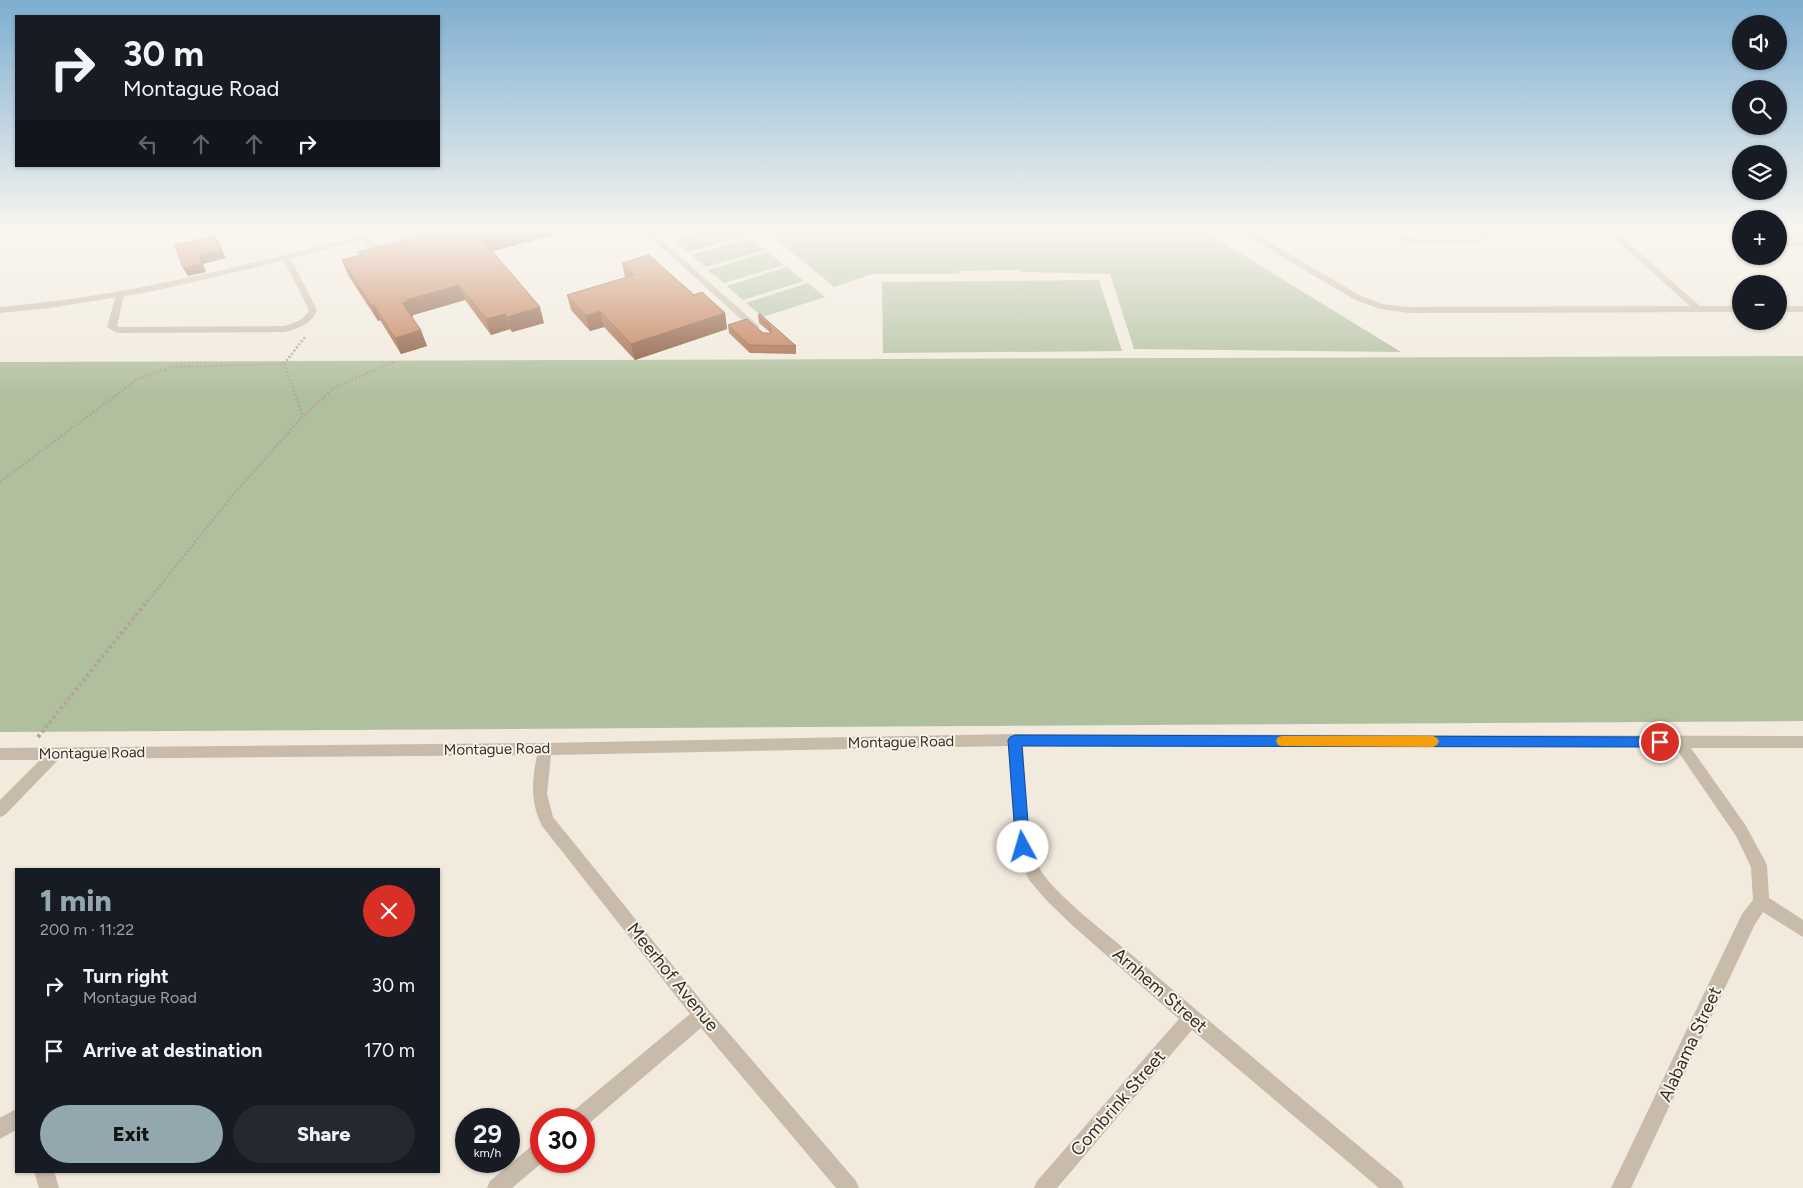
<!DOCTYPE html>
<meta charset="utf-8">
<style>
:root{--surface:#171b24;--page:#242831;--text:#f1f3f6;--muted:#9ea1a6;--accent:#93a8ae}
body{margin:0;font-family:Figtree,sans-serif;background:var(--page);color:var(--text);height:100vh;display:flex;flex-direction:column;font-size:19px;white-space:nowrap}
*{box-sizing:border-box;margin:0}
p{font-size:16px;color:var(--muted)}
.icon{flex:none;width:28px;height:28px;fill:none;stroke:currentColor;stroke-width:2;stroke-linecap:round;stroke-linejoin:round}
.map{position:relative;flex:1;overflow:hidden}
.sheet{position:absolute;left:15px;top:868px;width:425px;height:305px;display:flex;flex-direction:column;background:var(--surface);border-radius:0px;box-shadow:0 1px 4px #0004}
.sheet>*{flex:none}
.banner{position:absolute;left:15px;top:15px;width:425px;height:152px;border-radius:0px;box-shadow:0 1px 4px #0004;background:#171b24;color:var(--text);overflow:hidden}
.fabs{position:absolute;left:1732px;top:15px;display:grid;gap:10px}
.fabs a{display:grid;place-items:center;width:55px;height:55px;border-radius:50%;background:var(--surface);box-shadow:0 1px 4px #0004;font-size:25px}
.speed{position:absolute;left:455px;top:1108px;display:flex;gap:10px;font-size:25px;font-weight:700;text-align:center}
.speed>*{display:grid;place-content:center;width:65px;height:65px;border-radius:50%;background:var(--surface);box-shadow:0 1px 4px #0004;line-height:1}
.speed small{font-size:12px;font-weight:400}
.speed .limit{border:8px solid #d22;background:#fff;color:#111}
.pin{position:absolute;display:grid;place-items:center;width:42px;height:42px;color:#fff;margin:-21px;border:2px solid #fff;border-radius:50%;box-shadow:0 1px 5px #0007}
.me{position:absolute;width:55px;margin:-28px;rotate:354deg;stroke-linejoin:round;filter:drop-shadow(0 0 4px #0008)}
.turn{display:flex;align-items:center;gap:18px;height:105px;padding:0 25px;font-size:22px}
.turn .icon{width:65px;height:65px;stroke-width:2.5}
.turn b{display:block;font-size:35px;line-height:42px}
.lanes{display:flex;align-items:center;height:48px;padding:0 25px;background:#0003;justify-content:center;gap:25px;direction:ltr}
.lanes .off{opacity:.35}
.round{display:grid;place-items:center;flex:none;width:52px;height:52px;border-radius:26px;background:var(--page)}
.headline{display:flex;align-items:center;justify-content:space-between;height:85px;padding:0 25px}
h1{font-size:30px;font-weight:800;line-height:38px;color:var(--accent)}
.cta{display:flex;gap:10px;margin-top:auto;padding:10px 25px}
.cta a{flex:1;height:58px;border-radius:30px;background:var(--accent);color:#111;font-size:20px;font-weight:800;line-height:58px;text-align:center}
.cta a+a{background:var(--page);color:var(--text)}
ul{padding:0;list-style:none}
li{display:flex;align-items:center;gap:15px;height:65px;padding:0 25px}
li div{flex:1}
li b{display:block;font-size:19px}
li em{font-style:normal}
.map>svg:first-child{display:block}
.green{fill:#b0bf9e}
.lines{fill:none;stroke-linecap:round;stroke-linejoin:round}
.path-far1{stroke:#b4a694;stroke-width:2.5;stroke-dasharray:2 2;stroke-linecap:butt}
.path{stroke:#b4a694;stroke-width:4;stroke-dasharray:3 3;stroke-linecap:butt}
.service{fill:#c8bbaa;fill-rule:evenodd}
.minor{fill:#c8bbaa;fill-rule:evenodd}
.tertiary{fill:#c8bbaa;fill-rule:evenodd}
.wall{fill:#a46542}
.shaded-wall{fill:#865336}
.building{fill:#bf764d;stroke:#865336}
.route{fill:#1a73e8;stroke:#114b97}
.slow{fill:#f59e0b}
.labels{text-anchor:middle;stroke-width:4;stroke-linejoin:round;paint-order:stroke}
.street-label{font-size:15px;fill:#362f29;stroke:#f9f4e9}
.near-street-label{font-size:18px;fill:#362f29;stroke:#f9f4e9}
</style>
<div class="map">
<svg width="1803" height="1188" viewBox="0 0 1803 1188">
<rect width="100%" height="100%" fill="#f1eadd"/>
<g class="green">
<polygon points="707,230 741,230 747,235 688,252 674,240"/>
<polygon points="765,230 1202,230 1401,352 1134,349 1110,274 1021,272 1021,270 959,271 959,274 872,274 834,287"/>
<rect x="1779" y="230" width="24" height="11"/>
<polygon points="750,238 765,250 706,267 691,255"/>
<polygon points="768,252 784,265 724,283 708,270"/>
<polygon points="787,267 804,281 743,300 727,286"/>
<polygon points="1099,280 1122,351 883,353 882,282"/>
<polygon points="808,283 825,297 763,317 746,303"/>
<polygon points="1803,356 1803,721 0,732 0,362"/>
</g>
<g class="lines">
<g class="path-far1">
<polyline points="284,364 305,337"/>
<polyline points="0,482 138,379 171,367 284,364 303,416"/>
<polyline points="147,602 232,496 303,416 335,387 394,362"/>
</g>
<polyline class="path" points="38,737 148,600"/>
<g class="service">
<polygon points="432,230 444,230 379,248 368,246 362,238 367,237 372,243 379,244"/>
<polygon points="643,230 650,230 759,326 759,330 753,330"/>
</g>
<g class="minor">
<polygon points="80,230 47,235 0,236 0,232"/>
<polygon points="1237,230 1248,230 1361,296 1382,304 1409,307 1690,306 1605,230 1614,230 1700,306 1741,306 1741,312 1409,313 1380,309 1355,300"/>
<path d="M1386,230C1398,230 1406,237 1417,239H1477L1479,237L1474,230H1482L1488,238L1478,243H1417L1403,241Z"/>
<polygon points="1737,230 1741,230 1741,233 1738,233"/>
<polygon points="1803,242 1803,246 1779,247 1779,243"/>
<path d="M283,255L290,257L317,310C312,324 299,328 285,332L117,333L107,327L116,295L120,292L124,295L117,326L119,327L285,326C294,323 304,320 309,310L282,257Z"/>
<rect x="1779" y="306" width="24" height="6"/>
<path d="M1015,734L1803,736V748H1691L1746,826L1765,861L1767,866L1769,898L1803,920V937L1763,912L1754,926L1631,1188H1611L1742,914L1753,900L1751,867L1736,836L1675,747L1023,746C1026,782 1024,838 1040,869C1054,894 1107,934 1131,954C1220,1031 1311,1106 1401,1181L1404,1188H1379L1192,1030L1057,1188H1034L1037,1181L1179,1019L1073,926L1047,901L1029,880L1015,847L1008,746L551,755L547,794L553,817L708,1009L856,1181L859,1188H836L701,1028L586,1126L584,1127V1119H570L572,1112L690,1014L542,826C530,801 532,781 537,755L59,759L5,815L0,817V800L40,760H0V748L545,743Z"/>
<polygon points="16,1109 16,1130 0,1139 0,1118"/>
<polygon points="541,1141 541,1161 544,1161 512,1188 487,1188 490,1181 534,1144"/>
<polygon points="34,1171 54,1171 59,1188 39,1188"/>
</g>
<path class="tertiary" d="M382,230H397L250,269L149,292L50,308L0,313V307C130,296 255,263 382,230Z"/>
</g>
<g class="wall">
<polygon points="437,230 558,230 557,231 558,234 492,251 544,323 512,332 510,329 491,335 465,300 413,315 413,317 412,317 427,346 401,354 380,320 378,321 348,275 342,260 360,255 359,252 438,232"/>
<polygon points="622,263 694,295 725,313 727,329 635,360 604,327 590,331 571,310 567,295 625,278"/>
<polygon points="758,315 796,346 796,354 750,353 729,333 728,325 763,333 771,333 759,323"/>
</g>
<g class="shaded-wall">
<polygon points="510,230 558,230 557,231 558,234 485,253 481,238"/>
<polygon points="215,235 226,258 203,264 206,272 188,276 183,268 199,256"/>
<polygon points="459,285 465,300 413,315 413,317 408,318 402,303 406,300"/>
<polygon points="371,305 374,305 380,320 378,321"/>
<polygon points="540,307 544,323 512,332 507,317"/>
<polygon points="600,311 604,327 590,331 586,316"/>
<polygon points="725,313 727,329 635,360 631,344"/>
<polygon points="505,314 510,329 491,335 486,319"/>
<polygon points="421,330 427,346 401,354 395,338"/>
</g>
<g class="building">
<polygon points="438,230 510,230 481,238 540,307 507,317 505,314 486,319 459,285 406,300 407,302 402,303 421,330 395,338 374,305 371,305 342,260 361,255 359,252 439,232"/>
<polygon points="215,235 222,250 199,256 202,264 183,268 175,245"/>
<polygon points="649,255 694,295 702,292 725,313 631,344 600,311 586,316 567,295 634,275 622,263"/>
<polygon points="760,314 796,346 749,345 728,325 747,319 763,333 771,333 771,327 758,315"/>
</g>
<linearGradient id="sky" x2="0" y2="1"><stop stop-color="#7daed0"/><stop offset="0.58" stop-color="#f9f6f0"/><stop offset="1" stop-color="#f9f6f0" stop-opacity="0"/></linearGradient>
<rect width="1803" height="397" fill="url(#sky)"/>
<polygon class="route" points="1015,735 1660,737 1664,738 1666,742 1664,746 1660,747 1022,746 1030,847 1028,851 1023,853 1018,851 1016,847 1008,740 1010,737"/>
<polygon class="slow" points="1282,736 1433,736 1437,738 1439,741 1437,745 1433,747 1282,746 1278,745 1276,741 1278,737"/>
<g class="labels">
<g class="street-label">
<text transform="translate(901 742) rotate(-1)" y="5">Montague Road</text>
<text transform="translate(497 749) rotate(-1)" y="5">Montague Road</text>
<text transform="translate(92 753) rotate(-1)" y="5">Montague Road</text>
</g>
<g class="near-street-label">
<text transform="translate(673 977) rotate(51)" y="6">Meerhof Avenue</text>
<text transform="translate(1160 990) rotate(41)" y="6">Arnhem Street</text>
<text transform="translate(1690 1044) rotate(-65)" y="6">Alabama Street</text>
<text transform="translate(1118 1103) rotate(-49)" y="6">Combrink Street</text>
</g>
</g>
</svg>
<div class="fabs">
<a><svg class="icon" aria-label="sound" viewBox="0 0 24 24"><path d="M4 9h4l5-4v14l-5-4H4zM17 9q2 3 0 6"/></svg></a>
<a><svg class="icon" aria-label="search" viewBox="0 0 24 24"><circle cx="10" cy="10" r="6"/><path d="M15 15l6 6"/></svg></a>
<a><svg class="icon" aria-label="layers" viewBox="0 0 24 24"><path d="M12 4l9 5-9 5-9-5zM3 14l9 5 9-5"/></svg></a>
<a>+</a>
<a>−</a>
</div>
<div class="speed"><div>29<small>km/h</small></div><div class="limit">30</div></div>
<div class="pin" style="left:1660px;top:742px;background:#d93025"><svg class="icon" aria-label="arrive" viewBox="0 0 24 24"><path d="M6 21V4h12l-3 4 3 4H6"/></svg></div>
<svg class="me" style="left:1023px;top:847px" viewBox="-20 -20 40 40"><circle r="19" fill="#fff"/><path d="M0-13L10 11 0 6-10 11z" fill="#1a73e8"/></svg>
<div class="banner">
<div class="turn"><svg class="icon" aria-label="right" viewBox="0 0 24 24"><path d="M7 20v-9h11M14 6l5 5-5 5"/></svg><div><b>30 m</b>Montague Road</div></div>
<div class="lanes"><svg class="icon off" aria-label="left" viewBox="0 0 24 24"><path d="M17 20v-9H6M10 6l-5 5 5 5"/></svg><svg class="icon off" aria-label="ahead" viewBox="0 0 24 24"><path d="M12 20V5M6 11l6-6 6 6"/></svg><svg class="icon off" aria-label="ahead" viewBox="0 0 24 24"><path d="M12 20V5M6 11l6-6 6 6"/></svg><svg class="icon" aria-label="right" viewBox="0 0 24 24"><path d="M7 20v-9h11M14 6l5 5-5 5"/></svg></div>
</div>
<section class="sheet">
<div class="headline"><div><h1>1 min</h1><p>200 m · 11:22</p></div><a class="round" style="background:#d93025;color:#fff"><svg class="icon" aria-label="close" viewBox="0 0 24 24"><path d="M6 6l12 12M18 6L6 18"/></svg></a></div>
<ul>
<li><svg class="icon" aria-label="right" viewBox="0 0 24 24"><path d="M7 20v-9h11M14 6l5 5-5 5"/></svg><div><b>Turn right</b><p>Montague Road</p></div><em>30 m</em></li>
<li><svg class="icon" aria-label="arrive" viewBox="0 0 24 24"><path d="M6 21V4h12l-3 4 3 4H6"/></svg><div><b>Arrive at destination</b></div><em>170 m</em></li>
</ul>
<div class="cta"><a>Exit</a><a>Share</a></div>
</section>
</div>
